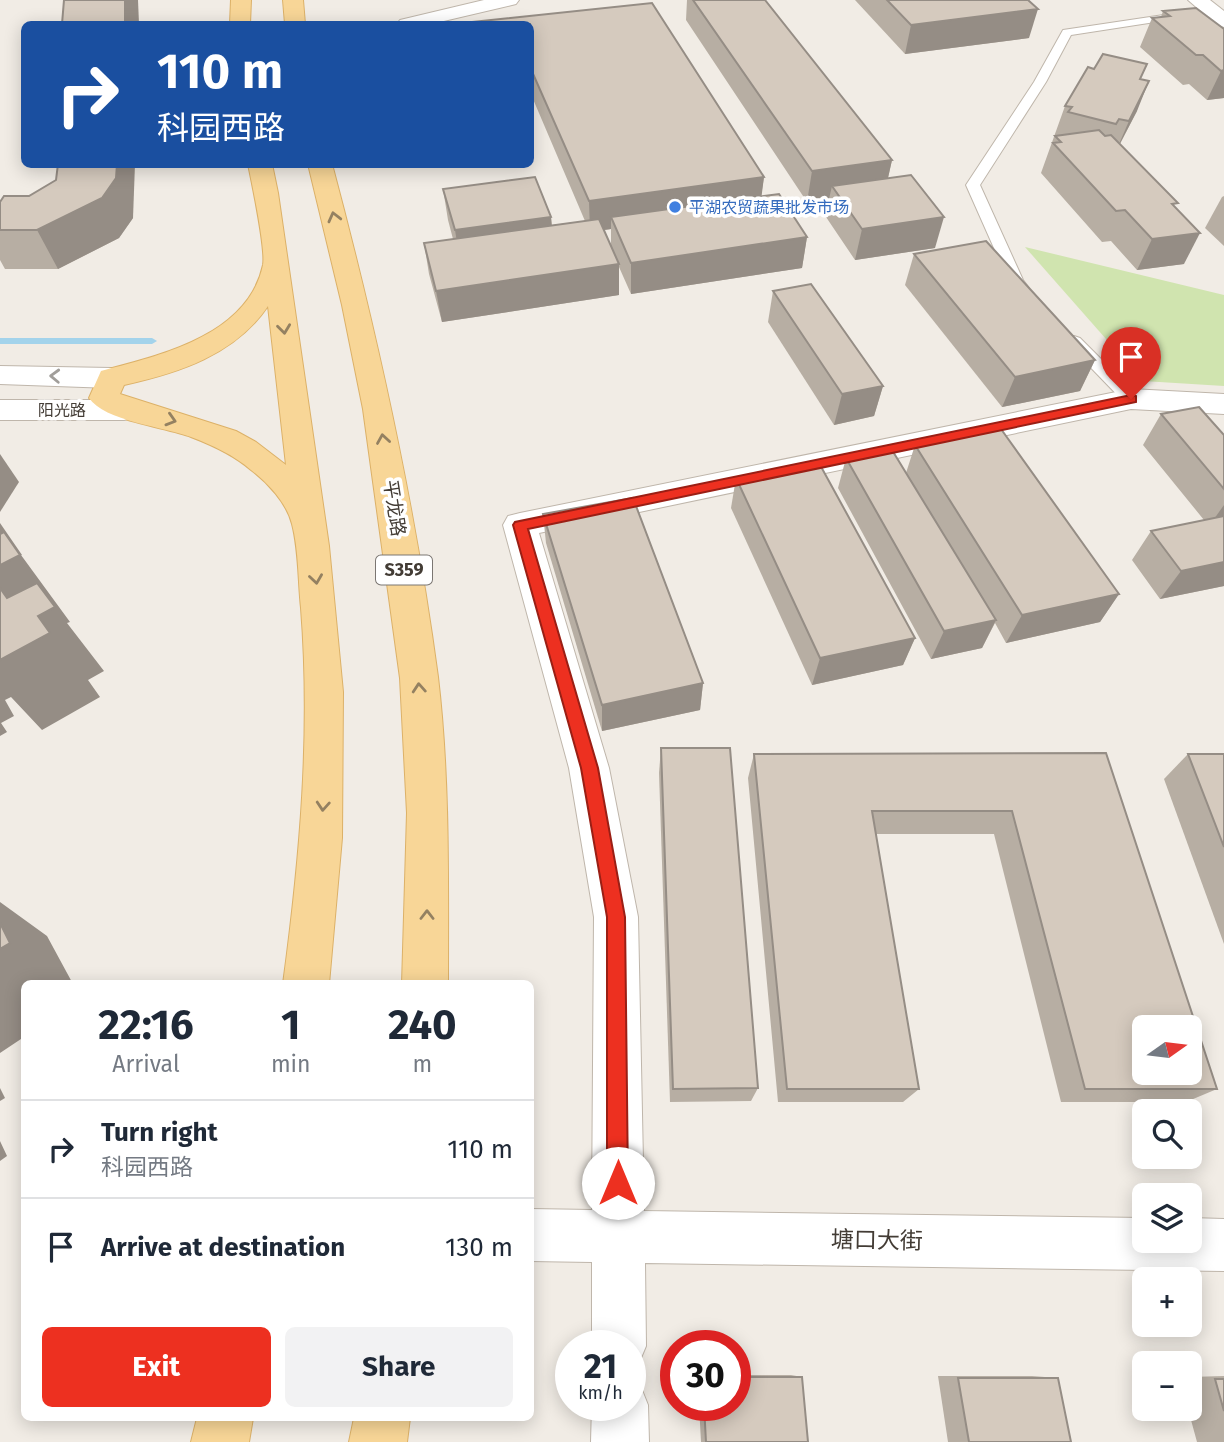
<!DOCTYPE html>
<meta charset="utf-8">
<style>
:root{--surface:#fff;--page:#f2f2f3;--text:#1f2937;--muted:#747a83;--line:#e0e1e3;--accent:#ed3020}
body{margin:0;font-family:"Fira Sans","Noto Sans SC",sans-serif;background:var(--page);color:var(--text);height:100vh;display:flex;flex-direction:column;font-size:26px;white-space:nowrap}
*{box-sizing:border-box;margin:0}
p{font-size:23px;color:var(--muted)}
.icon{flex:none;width:38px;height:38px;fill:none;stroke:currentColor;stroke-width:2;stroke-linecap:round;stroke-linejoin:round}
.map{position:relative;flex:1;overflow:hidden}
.side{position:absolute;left:21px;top:980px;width:513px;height:441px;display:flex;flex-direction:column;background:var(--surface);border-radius:10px;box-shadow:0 4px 18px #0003}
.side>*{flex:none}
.hud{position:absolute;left:21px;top:21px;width:513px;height:147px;border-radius:10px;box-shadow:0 4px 18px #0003;background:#1a4fa0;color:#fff;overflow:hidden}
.needle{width:46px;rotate:76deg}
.buttons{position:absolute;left:1132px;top:1015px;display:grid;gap:14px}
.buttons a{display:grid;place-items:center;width:70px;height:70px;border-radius:10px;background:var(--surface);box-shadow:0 4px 18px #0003;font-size:35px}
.speed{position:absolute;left:555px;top:1330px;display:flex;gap:14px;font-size:35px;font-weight:700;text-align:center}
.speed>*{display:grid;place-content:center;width:91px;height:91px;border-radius:50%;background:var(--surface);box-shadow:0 4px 18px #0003;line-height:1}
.speed small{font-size:18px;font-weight:400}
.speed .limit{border:10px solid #d22;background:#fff;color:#111}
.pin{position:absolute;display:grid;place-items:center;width:60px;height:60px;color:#fff;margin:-72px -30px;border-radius:50% 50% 50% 0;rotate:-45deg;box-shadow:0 0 7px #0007}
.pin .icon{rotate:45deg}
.me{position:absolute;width:77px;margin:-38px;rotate:0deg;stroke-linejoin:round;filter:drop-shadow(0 0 5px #0008)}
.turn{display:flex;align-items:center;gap:24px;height:147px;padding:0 21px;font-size:32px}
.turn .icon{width:91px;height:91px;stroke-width:2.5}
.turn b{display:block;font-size:49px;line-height:60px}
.eta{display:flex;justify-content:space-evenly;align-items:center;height:119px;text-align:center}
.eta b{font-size:42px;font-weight:700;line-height:49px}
.cta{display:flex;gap:14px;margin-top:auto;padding:14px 21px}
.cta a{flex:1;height:80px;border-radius:10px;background:var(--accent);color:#fff;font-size:28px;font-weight:700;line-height:80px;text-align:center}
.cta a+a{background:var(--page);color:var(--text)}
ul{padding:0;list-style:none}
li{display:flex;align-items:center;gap:21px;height:98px;padding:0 21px;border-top:2px solid var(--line)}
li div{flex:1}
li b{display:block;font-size:26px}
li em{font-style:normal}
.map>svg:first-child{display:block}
.green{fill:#d0e4af}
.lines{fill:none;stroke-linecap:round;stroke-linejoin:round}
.stream{fill:#a3d3eb;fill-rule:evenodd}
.service-casing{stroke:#bfb6ab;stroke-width:2}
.minor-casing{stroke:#bfb6ab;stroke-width:2}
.tertiary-casing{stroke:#bfb6ab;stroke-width:2}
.primary-casing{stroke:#dcb168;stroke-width:2}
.service{fill:#fff;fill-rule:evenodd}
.minor{fill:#fff;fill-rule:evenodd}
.tertiary{fill:#fff;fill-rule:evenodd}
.primary{fill:#f8d697;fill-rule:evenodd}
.wall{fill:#b7aea3;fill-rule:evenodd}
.shaded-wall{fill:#958d85}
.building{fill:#d5cabe;stroke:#958d85;stroke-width:2;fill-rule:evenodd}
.oneway{stroke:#948161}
.oneway2{stroke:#a19e9a}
.route{fill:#ed3020;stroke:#9a1f15;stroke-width:2}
.shop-dot{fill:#3f7fe0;stroke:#fff;stroke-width:2.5}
.labels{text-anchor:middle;stroke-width:7;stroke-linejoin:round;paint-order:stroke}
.far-shop-label{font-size:16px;fill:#366cbe;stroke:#fff;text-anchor:start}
.far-street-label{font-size:16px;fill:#433c35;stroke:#fff}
.shield{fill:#fff;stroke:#7b7672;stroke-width:2}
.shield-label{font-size:18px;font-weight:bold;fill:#433c35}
.street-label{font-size:19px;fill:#433c35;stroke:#fff}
.near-street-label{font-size:23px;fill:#433c35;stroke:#fff}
</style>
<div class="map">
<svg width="1224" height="1442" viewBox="0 0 1224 1442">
<rect width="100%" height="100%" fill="#f1ece5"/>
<polygon class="green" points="1025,247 1224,295 1224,386 1143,381"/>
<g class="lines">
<polygon class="stream" points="0,338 152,338 157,341 152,344 0,344"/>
<defs>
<g id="service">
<polygon points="1177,13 1182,16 1181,18 1071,35 1046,82 980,185 1023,280 1029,288 1027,291 1017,291 1009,282 966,185 1034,82 1063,30"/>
<polygon points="1074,336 1080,338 1137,395 1139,399 1137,403 1125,403 1068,344 1066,341 1068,338"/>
</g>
<g id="minor">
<polygon points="484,0 519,0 516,4 431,24 397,24 400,20"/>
<polygon points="1188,0 1210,0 1224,11 1224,27 1217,25"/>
<polygon points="1131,389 1224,394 1224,414 1131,409 539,533 609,768 638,917 644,1211 1144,1218 1144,1241 1190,1241 1190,1218 1224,1219 1224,1271 645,1263 646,1346 638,1365 630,1369 630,1346 592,1346 592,1262 530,1261 530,1209 592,1210 594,917 569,768 503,525 508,516 520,513"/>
<polygon points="630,1381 640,1385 648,1405 649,1442 591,1442 592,1405 630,1405"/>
</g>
<g id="tertiary">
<polygon points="0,366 111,368 121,371 126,378 121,385 111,388 0,384"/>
<polygon points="0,400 124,400 135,403 139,410 135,417 124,420 0,420"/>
</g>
<g id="primary">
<polygon points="231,0 251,0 250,24 230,24"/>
<polygon points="283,0 303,0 305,24 285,24"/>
<path d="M248,164H272L278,193L329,546L343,692L342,838L329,984H283C300,858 311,734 301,608C298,581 299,550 292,524C287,503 267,482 251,470C234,455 212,445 191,437C165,427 104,421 89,398L101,371C158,356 248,336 263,265C266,249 252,184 248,164ZM268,306L286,465L256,442L236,431L120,394L124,385C178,373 235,355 268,306Z"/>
<path d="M308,164H332C377,333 415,504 438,677C450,778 448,882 448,984H402L407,813L400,678L363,409L342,305Z"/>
<polygon points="197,1418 253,1418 249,1442 191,1442"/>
<polygon points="354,1418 410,1418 407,1442 349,1442"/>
</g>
</defs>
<use href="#service" class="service-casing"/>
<use href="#minor" class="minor-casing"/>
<use href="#tertiary" class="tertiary-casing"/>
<use href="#primary" class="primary-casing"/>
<use href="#service" class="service"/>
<use href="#minor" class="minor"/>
<use href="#tertiary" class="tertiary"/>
<use href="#primary" class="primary"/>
</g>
<g class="wall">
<polygon points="687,0 765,0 892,160 888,178 935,248 855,260 826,217 829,199 807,202 686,20"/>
<polygon points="855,0 1028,0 1029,38 905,54"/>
<path d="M652,3L764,177L761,196L807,237L802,268L631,294L619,267V295L442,322L429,274L424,243L453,239L448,220L443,189L551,217L552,225L585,221L530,92V24ZM611,229V245L604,230Z"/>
<polygon points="1163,11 1224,29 1224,98 1207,100 1189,84 1183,85 1140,47 1152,18 1161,17"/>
<polygon points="1141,79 1137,111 1120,144 1176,208 1184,264 1137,270 1111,241 1102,242 1041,173 1065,106"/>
<polygon points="56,180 133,218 119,238 58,269 5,269 0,260 0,202 29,196"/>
<polygon points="1224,196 1224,246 1205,228 1222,197"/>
<polygon points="914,254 1095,360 1080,391 1002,407 905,285"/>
<polygon points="773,291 883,386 874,416 834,425 768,322"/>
<polygon points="1161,414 1224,435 1224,586 1160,599 1132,560 1151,531 1204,520 1143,445"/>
<polygon points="915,445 1119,594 1100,622 1006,643 995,623 982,648 931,659 838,488 846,458 906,473"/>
<polygon points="736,478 915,638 903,665 812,685 731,508"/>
<polygon points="543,514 703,683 700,710 602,731 546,543"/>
<polygon points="661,748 758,1088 751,1101 670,1102 659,773"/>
<polygon points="1106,753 1217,1089 1186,1102 1061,1102 994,834 876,834 919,1089 903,1102 778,1102 748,778 754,754"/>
<polygon points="1188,754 1224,754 1224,944 1164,779"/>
<polygon points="735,1375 791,1375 802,1377 808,1442 701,1442 699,1405 735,1405"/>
<polygon points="938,1376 1032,1376 1058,1378 1071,1442 948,1442"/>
<polygon points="1224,1376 1224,1442 1197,1442 1188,1409 1190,1409 1190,1377"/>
</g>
<g class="shaded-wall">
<polygon points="125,0 138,0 139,24 125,24"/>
<polygon points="1038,9 1029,38 905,54 911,25"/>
<polygon points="1224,70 1224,98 1207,100 1221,71"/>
<polygon points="1149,81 1137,111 1116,151 1129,121"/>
<polygon points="892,160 885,191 832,186 829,199 807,202 812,171"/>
<polygon points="117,164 135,164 133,218 119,238 58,269 37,230"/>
<polygon points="764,177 760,208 611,217 611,229 590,232 589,201"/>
<polygon points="551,217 553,248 460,261 455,230"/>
<polygon points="944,217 935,248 855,260 862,229"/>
<polygon points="1200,233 1184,264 1137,270 1152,239"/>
<polygon points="807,237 802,268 631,294 631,263"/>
<polygon points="619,264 619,295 442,322 436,291"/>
<polygon points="1095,360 1080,391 1002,407 1015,377"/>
<polygon points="883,386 874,416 834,425 842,394"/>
<polygon points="0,454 19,482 0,512"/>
<polygon points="1224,505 1224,523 1209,526"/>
<polygon points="0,523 22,555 21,555 70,622 67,623 104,671 88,680 100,697 42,730 11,697 5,700 14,716 1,723 7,732 0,736 0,660 7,598 0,588"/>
<polygon points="1224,562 1224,586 1160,599 1181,571"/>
<polygon points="1119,594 1100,622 1006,643 1022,615"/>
<polygon points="996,620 982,648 931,659 944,631"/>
<polygon points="915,638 903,665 812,685 820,658"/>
<polygon points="703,683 700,710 602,731 602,705"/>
<polygon points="0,902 47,936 73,984 24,984 24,1037 0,1053"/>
<polygon points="0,1088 5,1098 0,1101"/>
<polygon points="0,1141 7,1156 0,1161"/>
</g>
<g class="building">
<polygon points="64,0 125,0 125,24 62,24"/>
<polygon points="693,0 765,0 892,160 812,171"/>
<polygon points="887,0 1028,0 1038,9 911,25"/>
<polygon points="652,3 764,177 589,201 530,67 530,24 453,24"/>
<polygon points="1196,8 1224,29 1224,70 1221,71 1203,55 1196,55 1152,18 1170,16 1163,11"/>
<polygon points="1103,54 1147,64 1140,79 1149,81 1129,121 1119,119 1116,124 1068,112 1072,107 1065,106 1088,67 1094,69"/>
<polygon points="1099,130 1105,136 1111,135 1178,203 1172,204 1200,233 1152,239 1125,210 1116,211 1053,143 1061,142 1055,136"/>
<polygon points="58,164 117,164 116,178 102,198 37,230 0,230 0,202 4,196 29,196 56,180"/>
<polygon points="911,175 944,217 862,229 832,186"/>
<polygon points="535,177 551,217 455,230 443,189"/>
<polygon points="779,194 807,237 631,263 611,217"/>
<polygon points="599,219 619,264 436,291 424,243"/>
<polygon points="986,241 1095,360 1015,377 914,254"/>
<polygon points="811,284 883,386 842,394 773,291"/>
<polygon points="1199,407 1224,435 1224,489 1161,414"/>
<polygon points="1001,429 1119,594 1022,615 915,445"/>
<polygon points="892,450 996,620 944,631 846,458"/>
<polygon points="819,463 915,638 820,658 736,478"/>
<polygon points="633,498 703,683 602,705 543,514"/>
<polygon points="1224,516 1224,562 1181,571 1151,531"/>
<polygon points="4,532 20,555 0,565 0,534"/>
<polygon points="37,583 55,607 38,616 50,633 0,660 0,588 7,598"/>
<polygon points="661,748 730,748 758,1088 673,1089"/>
<path d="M1106,753L1217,1089H1085L1012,811H872L919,1089H787L754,754ZM1144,1027H1190V1073H1144Z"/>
<polygon points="1188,754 1224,754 1224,847"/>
<polygon points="0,923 10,943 0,949"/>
<polygon points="735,1377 802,1377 808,1442 706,1442 704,1405 735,1405"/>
<polygon points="958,1378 1058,1378 1071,1442 969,1442"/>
<polygon points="1215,1379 1224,1379 1224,1411"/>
</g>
<defs><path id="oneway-chevron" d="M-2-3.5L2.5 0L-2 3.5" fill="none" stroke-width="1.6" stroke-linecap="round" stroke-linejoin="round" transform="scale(1.75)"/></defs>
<g class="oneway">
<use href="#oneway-chevron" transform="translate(334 217) rotate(-104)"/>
<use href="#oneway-chevron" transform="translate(284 329) rotate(83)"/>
<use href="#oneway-chevron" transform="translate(171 420) rotate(17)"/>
<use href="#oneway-chevron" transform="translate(383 439) rotate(-99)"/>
<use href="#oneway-chevron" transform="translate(316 579) rotate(82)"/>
<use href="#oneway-chevron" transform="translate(419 688) rotate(-94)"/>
<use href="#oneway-chevron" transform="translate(323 806) rotate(94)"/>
<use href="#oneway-chevron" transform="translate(427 915) rotate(-90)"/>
</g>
<use class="oneway2" href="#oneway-chevron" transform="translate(55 376) rotate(-178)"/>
<polygon class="route" points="1131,395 1136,396 1136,402 528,529 598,768 625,917 628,1183 625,1190 618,1193 611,1190 607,1183 607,917 581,768 513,525 515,522"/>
<circle class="shop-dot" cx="675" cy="207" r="7"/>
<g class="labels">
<g class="far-shop-label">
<text x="689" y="213">平湖农贸蔬果批发市场</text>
</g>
<g class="far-street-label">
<text x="62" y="416">阳光路</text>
</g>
<rect class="shield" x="376" y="555.5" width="56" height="29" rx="5"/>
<g class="shield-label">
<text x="404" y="576">S359</text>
</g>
<g class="street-label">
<text transform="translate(395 508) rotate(81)" y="7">平龙路</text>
</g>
<g class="near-street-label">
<text transform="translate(877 1240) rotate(1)" y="8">塘口大街</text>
</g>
</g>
</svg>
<div class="buttons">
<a><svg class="needle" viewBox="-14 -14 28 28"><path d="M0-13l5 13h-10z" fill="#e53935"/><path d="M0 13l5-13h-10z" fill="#747a83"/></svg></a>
<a><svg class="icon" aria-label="search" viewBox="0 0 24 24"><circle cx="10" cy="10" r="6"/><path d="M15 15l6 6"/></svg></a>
<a><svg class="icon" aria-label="layers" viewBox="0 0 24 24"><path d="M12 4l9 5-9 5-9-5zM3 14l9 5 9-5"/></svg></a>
<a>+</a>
<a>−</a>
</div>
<div class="speed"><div>21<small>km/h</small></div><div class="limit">30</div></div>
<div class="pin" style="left:1131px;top:399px;background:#d93025"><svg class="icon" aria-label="arrive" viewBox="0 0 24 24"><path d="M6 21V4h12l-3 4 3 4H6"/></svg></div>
<svg class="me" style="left:618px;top:1183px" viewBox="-20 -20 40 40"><circle r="19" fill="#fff"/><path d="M0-13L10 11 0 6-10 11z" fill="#ed3020"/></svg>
<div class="hud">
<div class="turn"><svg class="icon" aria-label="right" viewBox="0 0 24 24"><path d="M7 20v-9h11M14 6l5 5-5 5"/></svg><div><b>110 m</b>科园西路</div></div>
</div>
<section class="side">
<div class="eta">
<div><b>22:16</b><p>Arrival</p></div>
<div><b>1</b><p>min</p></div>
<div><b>240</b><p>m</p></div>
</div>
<ul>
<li><svg class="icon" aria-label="right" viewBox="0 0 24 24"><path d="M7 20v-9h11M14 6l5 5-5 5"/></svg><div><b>Turn right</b><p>科园西路</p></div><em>110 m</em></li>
<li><svg class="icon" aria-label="arrive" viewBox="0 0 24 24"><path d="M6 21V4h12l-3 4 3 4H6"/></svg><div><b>Arrive at destination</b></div><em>130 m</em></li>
</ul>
<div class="cta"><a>Exit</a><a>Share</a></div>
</section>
</div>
